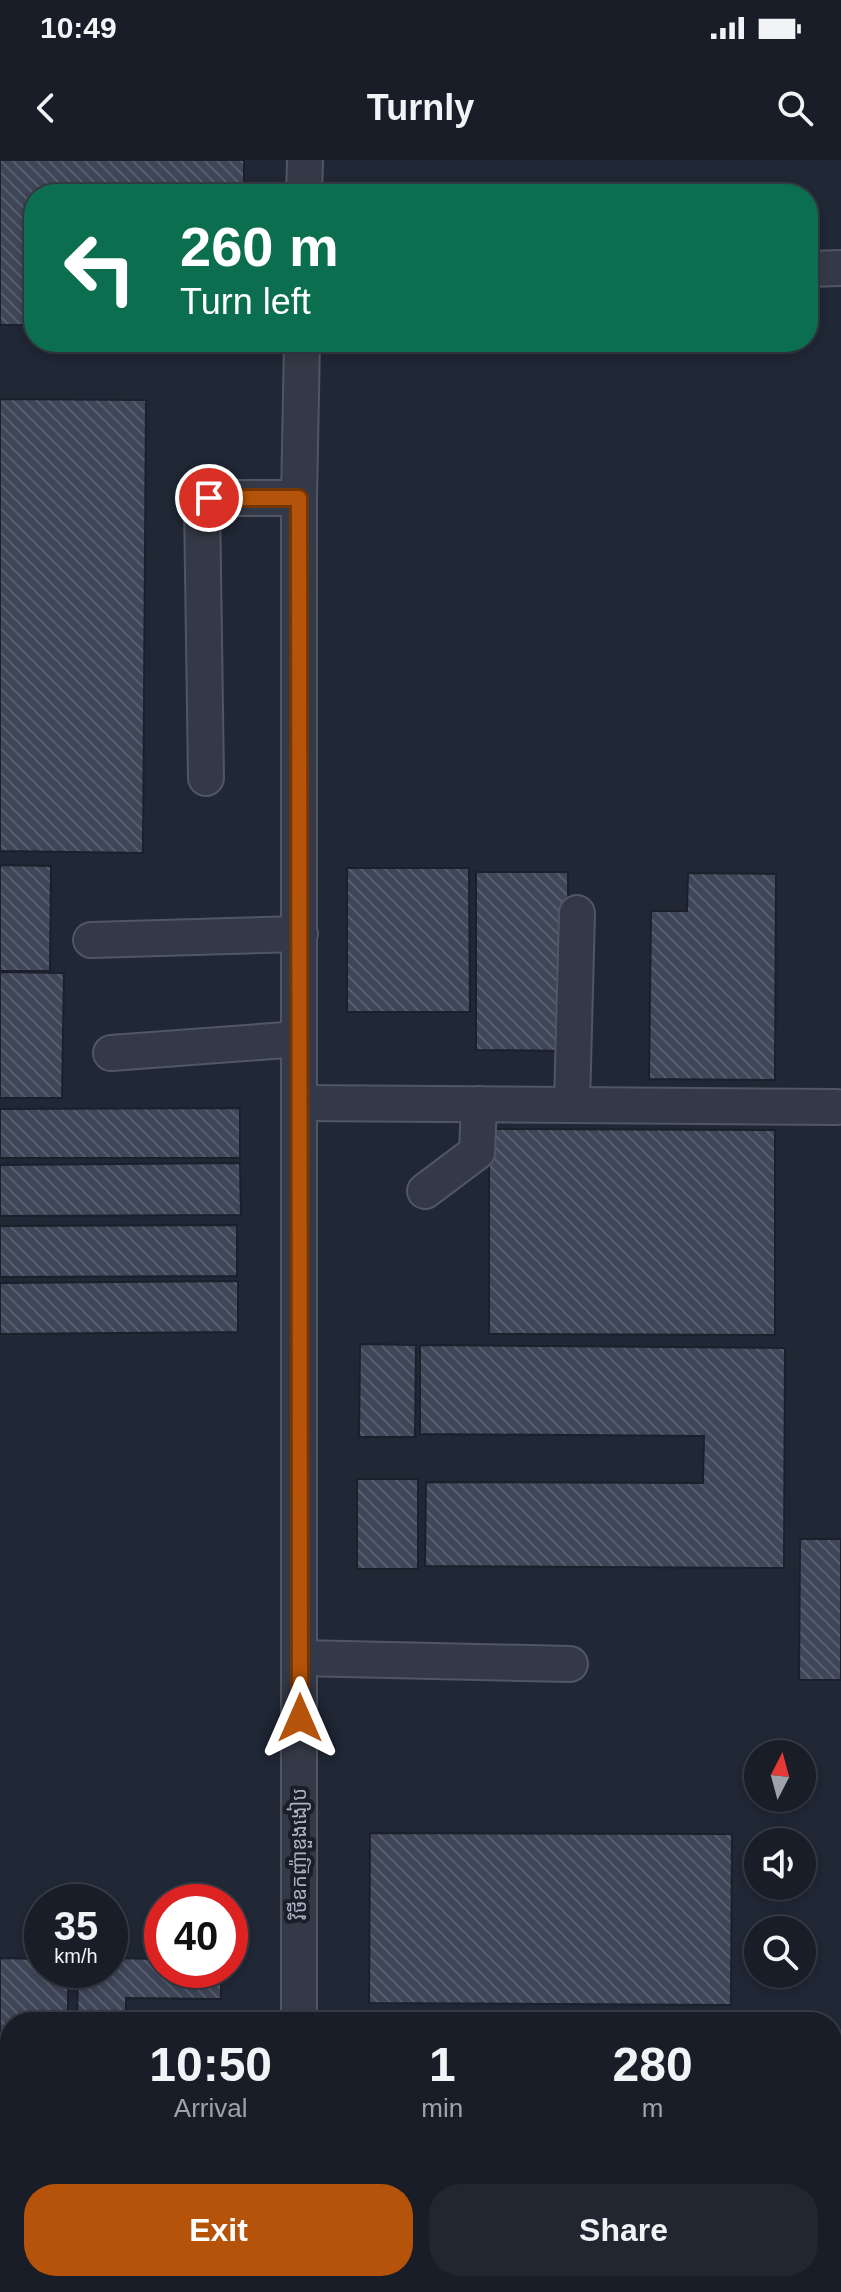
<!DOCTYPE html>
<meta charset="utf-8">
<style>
:root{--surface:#181d28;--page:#212630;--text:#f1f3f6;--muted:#9fa2a8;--line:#363b45;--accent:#b45309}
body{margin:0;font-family:Helvetica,"Noto Sans Khmer",sans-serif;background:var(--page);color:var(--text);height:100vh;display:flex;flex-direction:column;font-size:30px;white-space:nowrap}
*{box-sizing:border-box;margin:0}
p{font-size:26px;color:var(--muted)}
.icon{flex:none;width:44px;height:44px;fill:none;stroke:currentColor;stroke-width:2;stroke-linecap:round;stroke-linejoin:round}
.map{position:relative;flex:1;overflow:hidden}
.details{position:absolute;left:0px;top:1852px;width:842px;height:280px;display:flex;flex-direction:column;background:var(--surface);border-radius:32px 32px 0 0;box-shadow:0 4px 12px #0003,0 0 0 2px var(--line)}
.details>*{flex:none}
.top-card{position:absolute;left:24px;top:24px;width:794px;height:168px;border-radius:32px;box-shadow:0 4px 12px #0003,0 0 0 2px var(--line);background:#0b6e4f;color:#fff;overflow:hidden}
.needle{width:52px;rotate:6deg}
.controls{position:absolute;left:744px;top:1580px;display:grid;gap:16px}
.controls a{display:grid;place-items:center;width:72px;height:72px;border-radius:50%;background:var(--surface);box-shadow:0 4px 12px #0003,0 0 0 2px var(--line);font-size:40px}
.speed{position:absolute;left:24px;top:1724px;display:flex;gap:16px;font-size:40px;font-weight:700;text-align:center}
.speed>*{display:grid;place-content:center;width:104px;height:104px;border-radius:50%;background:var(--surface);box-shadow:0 4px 12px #0003,0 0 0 2px var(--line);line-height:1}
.speed small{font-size:20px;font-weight:400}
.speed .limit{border:12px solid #d22;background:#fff;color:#111}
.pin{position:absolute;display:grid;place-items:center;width:68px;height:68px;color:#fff;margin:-34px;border:4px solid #fff;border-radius:50%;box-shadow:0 2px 8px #0007}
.me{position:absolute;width:88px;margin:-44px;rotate:0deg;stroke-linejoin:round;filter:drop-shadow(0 0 6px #0008)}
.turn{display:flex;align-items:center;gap:28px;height:168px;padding:0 24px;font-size:36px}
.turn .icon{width:104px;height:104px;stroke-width:2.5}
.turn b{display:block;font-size:56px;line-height:68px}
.eta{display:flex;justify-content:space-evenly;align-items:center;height:136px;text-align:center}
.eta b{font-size:48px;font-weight:700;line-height:56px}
.primary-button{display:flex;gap:16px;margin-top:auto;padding:16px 24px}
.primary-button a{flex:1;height:92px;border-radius:32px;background:var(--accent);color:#fff;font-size:32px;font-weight:700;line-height:92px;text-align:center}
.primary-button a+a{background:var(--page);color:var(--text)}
.status{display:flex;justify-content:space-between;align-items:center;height:56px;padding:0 40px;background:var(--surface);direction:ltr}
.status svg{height:22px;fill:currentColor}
header{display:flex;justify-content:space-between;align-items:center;height:104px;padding:0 24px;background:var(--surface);font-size:36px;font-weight:700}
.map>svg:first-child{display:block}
.building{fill:url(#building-back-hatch);stroke:#1b202c;stroke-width:2}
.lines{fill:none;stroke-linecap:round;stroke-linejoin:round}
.minor-casing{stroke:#515664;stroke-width:38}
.minor{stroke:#333946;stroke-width:34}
.route-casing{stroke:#753606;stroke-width:20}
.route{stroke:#b45309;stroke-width:14}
.labels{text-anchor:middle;stroke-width:8;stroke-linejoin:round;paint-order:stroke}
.street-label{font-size:20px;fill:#adb3c3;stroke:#191e2a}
</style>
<div class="status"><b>10:49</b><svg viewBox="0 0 49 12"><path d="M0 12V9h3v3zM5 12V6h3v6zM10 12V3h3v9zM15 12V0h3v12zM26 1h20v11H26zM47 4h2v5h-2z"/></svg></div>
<header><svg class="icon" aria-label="back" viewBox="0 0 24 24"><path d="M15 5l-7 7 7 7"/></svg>Turnly<svg class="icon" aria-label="search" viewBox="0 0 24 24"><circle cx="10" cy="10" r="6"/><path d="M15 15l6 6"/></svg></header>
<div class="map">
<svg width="841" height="2132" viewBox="0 0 841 2132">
<defs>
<pattern id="building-back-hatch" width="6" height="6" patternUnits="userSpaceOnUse" patternTransform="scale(2)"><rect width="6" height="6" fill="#3e4658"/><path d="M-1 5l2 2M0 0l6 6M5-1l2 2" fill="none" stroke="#575e6e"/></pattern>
</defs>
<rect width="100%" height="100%" fill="#202735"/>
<g class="building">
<polygon points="0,0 244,0 244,34 34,34 34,165 0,165"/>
<polygon points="0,239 146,240 143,693 0,691"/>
<polygon points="0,705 51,706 50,811 0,811"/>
<polygon points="347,708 469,708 470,852 347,852"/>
<polygon points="476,712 568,712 569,891 476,890"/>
<polygon points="688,713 776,714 775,920 649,919 651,751 687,751"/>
<polygon points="0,812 64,813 62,938 0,938"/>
<polygon points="240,948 240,998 0,998 0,949"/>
<polygon points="489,969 775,970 775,1175 489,1174"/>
<polygon points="240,1003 241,1055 0,1056 0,1005"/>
<polygon points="237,1065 237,1116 0,1117 0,1066"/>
<polygon points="238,1121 238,1172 0,1174 0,1123"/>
<polygon points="360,1184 416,1185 415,1277 359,1277"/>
<polygon points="420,1185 785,1188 784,1408 425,1406 426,1322 703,1323 704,1276 420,1274"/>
<rect x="357" y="1319" width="61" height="90"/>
<polygon points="800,1379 841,1379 841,1520 799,1520"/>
<polygon points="370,1673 732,1674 731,1845 369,1843"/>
<polygon points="0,1798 42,1799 42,1810 68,1810 68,1862 10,1862 10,1970 0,1970"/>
<polygon points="110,1798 162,1799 162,1810 221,1810 221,1839 126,1838 126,1852 252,1854 252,1862 77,1862 78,1810 110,1810"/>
<polygon points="0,2013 10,2013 10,2122 135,2122 134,2132 0,2132"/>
<polygon points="151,2122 233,2122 233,2132 150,2132"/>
</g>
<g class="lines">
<defs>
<g id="minor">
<polyline points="304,34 305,0"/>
<polyline points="808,109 841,108"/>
<polyline points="206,618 202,343 209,338 299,338"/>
<polyline points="91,780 300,774"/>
<polyline points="111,893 299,879"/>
<polyline points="299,943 837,947"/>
<polyline points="572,944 577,753"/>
<polyline points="425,1031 477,992 479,944"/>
<polyline points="300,1498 570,1504"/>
<polyline points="299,1862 299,338 302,182"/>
<polyline points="0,1983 10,1983"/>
<polyline points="299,2132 299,2122"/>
</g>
</defs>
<use href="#minor" class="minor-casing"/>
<use href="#minor" class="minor"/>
</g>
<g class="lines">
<defs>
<polyline id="route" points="209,338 299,338 300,1558"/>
</defs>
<use href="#route" class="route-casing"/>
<use href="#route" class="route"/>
</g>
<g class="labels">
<g class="street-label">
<text transform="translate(299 1694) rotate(-90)" y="7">វិថីឧកញ៉ាឌួងងៀប</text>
</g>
</g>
</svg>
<div class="controls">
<a><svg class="needle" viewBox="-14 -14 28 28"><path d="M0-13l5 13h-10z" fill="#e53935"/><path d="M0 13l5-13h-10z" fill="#9fa2a8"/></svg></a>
<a><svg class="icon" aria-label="sound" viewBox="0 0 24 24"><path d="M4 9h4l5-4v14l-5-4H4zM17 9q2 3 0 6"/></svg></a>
<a><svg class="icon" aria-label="search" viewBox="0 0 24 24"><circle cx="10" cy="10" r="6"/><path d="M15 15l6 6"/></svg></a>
</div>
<div class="speed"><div>35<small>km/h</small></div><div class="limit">40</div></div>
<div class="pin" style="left:209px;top:338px;background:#d93025"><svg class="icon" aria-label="arrive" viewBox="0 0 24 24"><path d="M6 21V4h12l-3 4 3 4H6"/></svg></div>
<svg class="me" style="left:300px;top:1558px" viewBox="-20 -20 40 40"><path d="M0-17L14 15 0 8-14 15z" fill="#b45309" stroke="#fff" stroke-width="4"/></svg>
<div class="top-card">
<div class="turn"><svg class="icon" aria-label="left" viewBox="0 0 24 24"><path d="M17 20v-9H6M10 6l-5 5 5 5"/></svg><div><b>260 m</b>Turn left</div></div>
</div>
<section class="details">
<div class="eta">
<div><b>10:50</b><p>Arrival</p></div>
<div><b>1</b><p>min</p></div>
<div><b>280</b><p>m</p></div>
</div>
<div class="primary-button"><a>Exit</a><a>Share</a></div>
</section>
</div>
